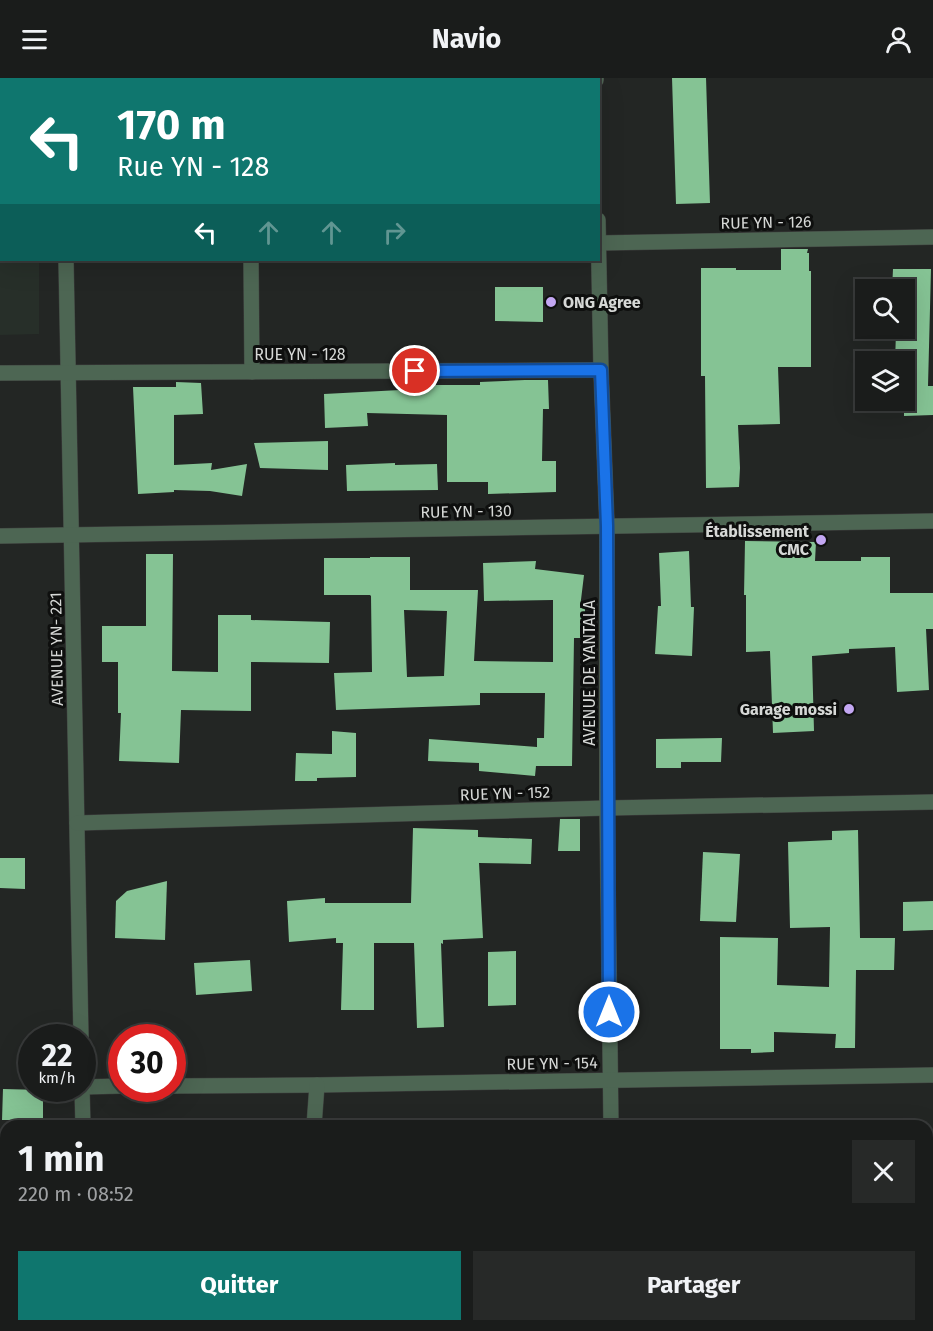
<!DOCTYPE html>
<html lang="fr">
<meta charset="utf-8">
<style>
:root{--surface:#1a1c1b;--page:#272928;--text:#f1f3f6;--muted:#9fa1a3;--line:#383a3a;--accent:#0f766e}
body{margin:0;font-family:"Fira Sans",sans-serif;background:var(--page);color:var(--text);height:100vh;display:flex;flex-direction:column;font-size:22px;white-space:nowrap}
*{box-sizing:border-box;margin:0}
p{font-size:20px;color:var(--muted)}
.icon{flex:none;width:33px;height:33px;fill:none;stroke:currentColor;stroke-width:2;stroke-linecap:round;stroke-linejoin:round}
.map{position:relative;flex:1;overflow:hidden}
.panel{position:absolute;left:0px;top:1042px;width:933px;height:212px;display:flex;flex-direction:column;background:var(--surface);border-radius:18px 18px 0 0;box-shadow:0 6px 24px #0002,0 0 0 2px var(--line)}
.panel>*{flex:none}
.banner{position:absolute;left:0px;top:0px;width:600px;height:183px;box-shadow:0 6px 24px #0002,0 0 0 2px var(--line);background:#0f766e;color:#fff;overflow:hidden}
.fabs{position:absolute;left:855px;top:201px;display:grid;gap:12px}
.fabs a{display:grid;place-items:center;width:60px;height:60px;border-radius:0px;background:var(--surface);box-shadow:0 6px 24px #0002,0 0 0 2px var(--line);font-size:30px}
.speed{position:absolute;left:18px;top:946px;display:flex;gap:12px;font-size:30px;font-weight:700;text-align:center}
.speed>*{display:grid;place-content:center;width:78px;height:78px;border-radius:50%;background:var(--surface);box-shadow:0 6px 24px #0002,0 0 0 2px var(--line);line-height:1}
.speed small{font-size:15px;font-weight:400}
.speed .limit{border:9px solid #d22;background:#fff;color:#111}
.pin{position:absolute;display:grid;place-items:center;width:51px;height:51px;color:#fff;margin:-26px;border:3px solid #fff;border-radius:50%;box-shadow:0 2px 6px #0007}
.me{position:absolute;width:66px;margin:-33px;rotate:0deg;stroke-linejoin:round;filter:drop-shadow(0 0 4px #0008)}
.turn{display:flex;align-items:center;gap:21px;height:126px;padding:0 18px;font-size:27px}
.turn .icon{width:78px;height:78px;stroke-width:2.5}
.turn b{display:block;font-size:42px;line-height:51px}
.lanes{display:flex;align-items:center;height:57px;padding:0 18px;background:#0003;justify-content:center;gap:30px;direction:ltr}
.lanes .off{opacity:.35}
.round{display:grid;place-items:center;flex:none;width:63px;height:63px;border-radius:0px;background:var(--page)}
.summary{display:flex;align-items:center;justify-content:space-between;height:102px;padding:0 18px}
h1{font-size:36px;font-weight:700;line-height:45px}
.button{display:flex;gap:12px;margin-top:auto;padding:12px 18px}
.button a{flex:1;height:69px;border-radius:0px;background:var(--accent);color:#fff;font-size:24px;font-weight:700;line-height:69px;text-align:center}
.button a+a{background:var(--page);color:var(--text)}
header{display:flex;justify-content:space-between;align-items:center;height:78px;padding:0 18px;background:var(--surface);font-size:27px;font-weight:700}
.map>svg:first-child{display:block}
.built{fill:#272f29}
.building{fill:#85c394;fill-rule:evenodd}
.lines{fill:none;stroke-linecap:round;stroke-linejoin:round}
.minor-casing{stroke:#404240;stroke-width:16}
.minor{stroke:#4d6653;stroke-width:15}
.route-casing{stroke:#114b97;stroke-width:15}
.route{stroke:#1a73e8;stroke-width:10}
.poi-dot{fill:#c3a7f2;stroke:#0e0f0e;stroke-width:2}
.labels{text-anchor:middle;stroke-width:6;stroke-linejoin:round;paint-order:stroke}
.street-label{font-size:16px;fill:#d6d8d6;stroke:#0e0f0e}
.poi-label{font-size:16px;font-weight:bold;fill:#d6d8d6;stroke:#0e0f0e;text-anchor:end}
</style>
<header><svg class="icon" aria-label="menu" viewBox="0 0 24 24"><path d="M4 6h16M4 12h16M4 18h16"/></svg>Navio<svg class="icon" aria-label="person" viewBox="0 0 24 24"><circle cx="12" cy="8" r="4"/><path d="M4 21q1-7 8-7t8 7"/></svg></header>
<div class="map">
<svg width="933" height="1253" viewBox="0 0 933 1253">
<rect width="100%" height="100%" fill="#232624"/>
<polygon class="built" points="0,0 39,0 39,2 2,2 2,182 39,182 39,256 0,257"/>
<g class="building">
<polygon points="672,0 706,0 710,125 676,126"/>
<polygon points="781,171 808,171 807,175 809,175 809,193 811,193 811,289 778,289 780,346 738,347 740,390 739,409 706,410 705,298 701,298 701,190 736,190 736,192 781,192"/>
<polygon points="893,191 931,191 928,308 933,308 933,337 904,338 904,284 895,284 896,254 904,254 904,212 892,212"/>
<polygon points="495,209 543,209 543,244 495,243"/>
<polygon points="525,302 548,302 549,331 543,331 542,383 556,383 556,414 488,416 488,404 447,404 447,337 367,335 368,348 325,350 324,316 400,312 400,307 480,307 480,304"/>
<polygon points="176,304 201,305 203,336 174,337 174,387 212,385 211,392 247,386 242,418 210,413 174,412 174,414 138,416 133,309 176,309"/>
<polygon points="328,363 328,392 260,390 254,365"/>
<polygon points="395,385 395,387 437,386 438,412 347,413 346,387"/>
<polygon points="745,463 816,464 815,483 861,483 861,479 890,479 890,515 933,515 933,551 926,551 929,612 897,614 895,569 849,571 849,575 812,578 814,653 773,655 770,573 746,574 746,517 744,517"/>
<polygon points="689,473 691,529 694,529 692,578 655,576 658,528 661,528 659,475"/>
<polygon points="146,476 173,476 172,593 218,594 218,537 251,537 251,542 330,544 329,585 251,584 251,633 181,632 179,685 119,683 121,635 118,635 118,584 102,584 102,548 146,548"/>
<path d="M370,479H410V512H478L474,583L553,584V522L484,523L483,485L536,483L535,491L584,497L580,530H585V560H574L572,688H536L535,698L479,693V685L428,683L429,661L537,669V660H544L545,615H480V627L336,632L334,595L372,594L371,518L370,517H324V480H370ZM404,532L447,533L444,598L407,599Z"/>
<polygon points="332,653 356,655 356,699 317,700 317,703 295,703 296,675 332,676"/>
<polygon points="722,660 721,684 681,684 681,690 656,690 656,661"/>
<polygon points="560,741 580,741 580,773 558,773"/>
<polygon points="413,750 478,752 478,759 532,761 531,786 479,785 483,860 443,862 443,866 441,865 444,949 417,950 414,865 374,865 374,932 341,932 343,865 336,865 336,860 289,864 287,823 325,820 325,825 411,825"/>
<polygon points="858,752 860,860 895,860 894,892 856,892 855,970 835,970 836,956 774,954 774,974 751,975 751,971 720,971 720,859 778,860 777,907 829,909 830,849 790,850 788,764 832,762 832,753"/>
<polygon points="703,774 740,776 736,844 700,843"/>
<polygon points="0,780 25,780 25,811 0,810"/>
<polygon points="167,803 165,862 115,860 116,823 127,813"/>
<polygon points="933,823 933,852 903,853 903,824"/>
<polygon points="516,873 516,927 488,928 488,874"/>
<polygon points="250,882 252,913 196,917 194,885"/>
<polygon points="3,1011 43,1012 43,1042 2,1042"/>
</g>
<g class="lines">
<defs>
<g id="minor">
<polyline points="62,0 62,2"/>
<polyline points="248,0 248,2"/>
<polyline points="596,0 596,2"/>
<polyline points="598,142 601,292 607,448 607,730 611,1048"/>
<polyline points="599,165 933,159"/>
<polyline points="66,182 81,960"/>
<polyline points="251,182 252,294"/>
<polyline points="0,295 601,292"/>
<polyline points="0,458 933,443"/>
<polyline points="77,745 607,730 933,724"/>
<polyline points="172,1008 317,1007 933,997"/>
<polyline points="82,1009 122,1008"/>
<polyline points="82,1011 83,1048"/>
<polyline points="314,1048 317,1007"/>
<polyline points="87,1248 87,1253"/>
<polyline points="210,1253 214,1248"/>
<polyline points="551,1253 555,1248"/>
</g>
</defs>
<use href="#minor" class="minor-casing"/>
<use href="#minor" class="minor"/>
</g>
<g class="lines">
<defs>
<polyline id="route" points="415,293 601,292 607,448 609,934"/>
</defs>
<use href="#route" class="route-casing"/>
<use href="#route" class="route"/>
</g>
<g class="poi-dot">
<circle cx="551" cy="224" r="6"/>
<circle cx="821" cy="462" r="6"/>
<circle cx="849" cy="631" r="6"/>
</g>
<g class="labels">
<g class="street-label">
<text transform="translate(766 144) rotate(-1)" y="6">RUE YN - 126</text>
<text x="300" y="282">RUE YN - 128</text>
<text transform="translate(466 433) rotate(-1)" y="6">RUE YN - 130</text>
<text transform="translate(56 571) rotate(-91)" y="6">AVENUE YN- 221</text>
<text transform="translate(589 595) rotate(-90)" y="6">AVENUE DE YANTALA</text>
<text transform="translate(505 715) rotate(-2)" y="6">RUE YN - 152</text>
<text transform="translate(552 985) rotate(-1)" y="6">RUE YN - 154</text>
</g>
<g class="poi-label">
<text x="563" y="230" text-anchor="start">ONG Agree</text>
<text x="809" y="459">Établissement<tspan x="809" dy="18">CMC</tspan></text>
<text x="837" y="637">Garage mossi</text>
</g>
</g>
</svg>
<div class="fabs">
<a><svg class="icon" aria-label="search" viewBox="0 0 24 24"><circle cx="10" cy="10" r="6"/><path d="M15 15l6 6"/></svg></a>
<a><svg class="icon" aria-label="layers" viewBox="0 0 24 24"><path d="M12 4l9 5-9 5-9-5zM3 14l9 5 9-5"/></svg></a>
</div>
<div class="speed"><div>22<small>km/h</small></div><div class="limit">30</div></div>
<div class="pin" style="left:415px;top:293px;background:#d93025"><svg class="icon" aria-label="arrive" viewBox="0 0 24 24"><path d="M6 21V4h12l-3 4 3 4H6"/></svg></div>
<svg class="me" style="left:609px;top:934px" viewBox="-20 -20 40 40"><circle r="17" fill="#1a73e8" stroke="#fff" stroke-width="3"/><path d="M0-11L8 9 0 5-8 9z" fill="#fff"/></svg>
<div class="banner">
<div class="turn"><svg class="icon" aria-label="left" viewBox="0 0 24 24"><path d="M17 20v-9H6M10 6l-5 5 5 5"/></svg><div><b>170 m</b>Rue YN - 128</div></div>
<div class="lanes"><svg class="icon" aria-label="left" viewBox="0 0 24 24"><path d="M17 20v-9H6M10 6l-5 5 5 5"/></svg><svg class="icon off" aria-label="ahead" viewBox="0 0 24 24"><path d="M12 20V5M6 11l6-6 6 6"/></svg><svg class="icon off" aria-label="ahead" viewBox="0 0 24 24"><path d="M12 20V5M6 11l6-6 6 6"/></svg><svg class="icon off" aria-label="right" viewBox="0 0 24 24"><path d="M7 20v-9h11M14 6l5 5-5 5"/></svg></div>
</div>
<section class="panel">
<div class="summary"><div><h1>1 min</h1><p>220 m · 08:52</p></div><a class="round"><svg class="icon" aria-label="close" viewBox="0 0 24 24"><path d="M6 6l12 12M18 6L6 18"/></svg></a></div>
<div class="button"><a>Quitter</a><a>Partager</a></div>
</section>
</div>
